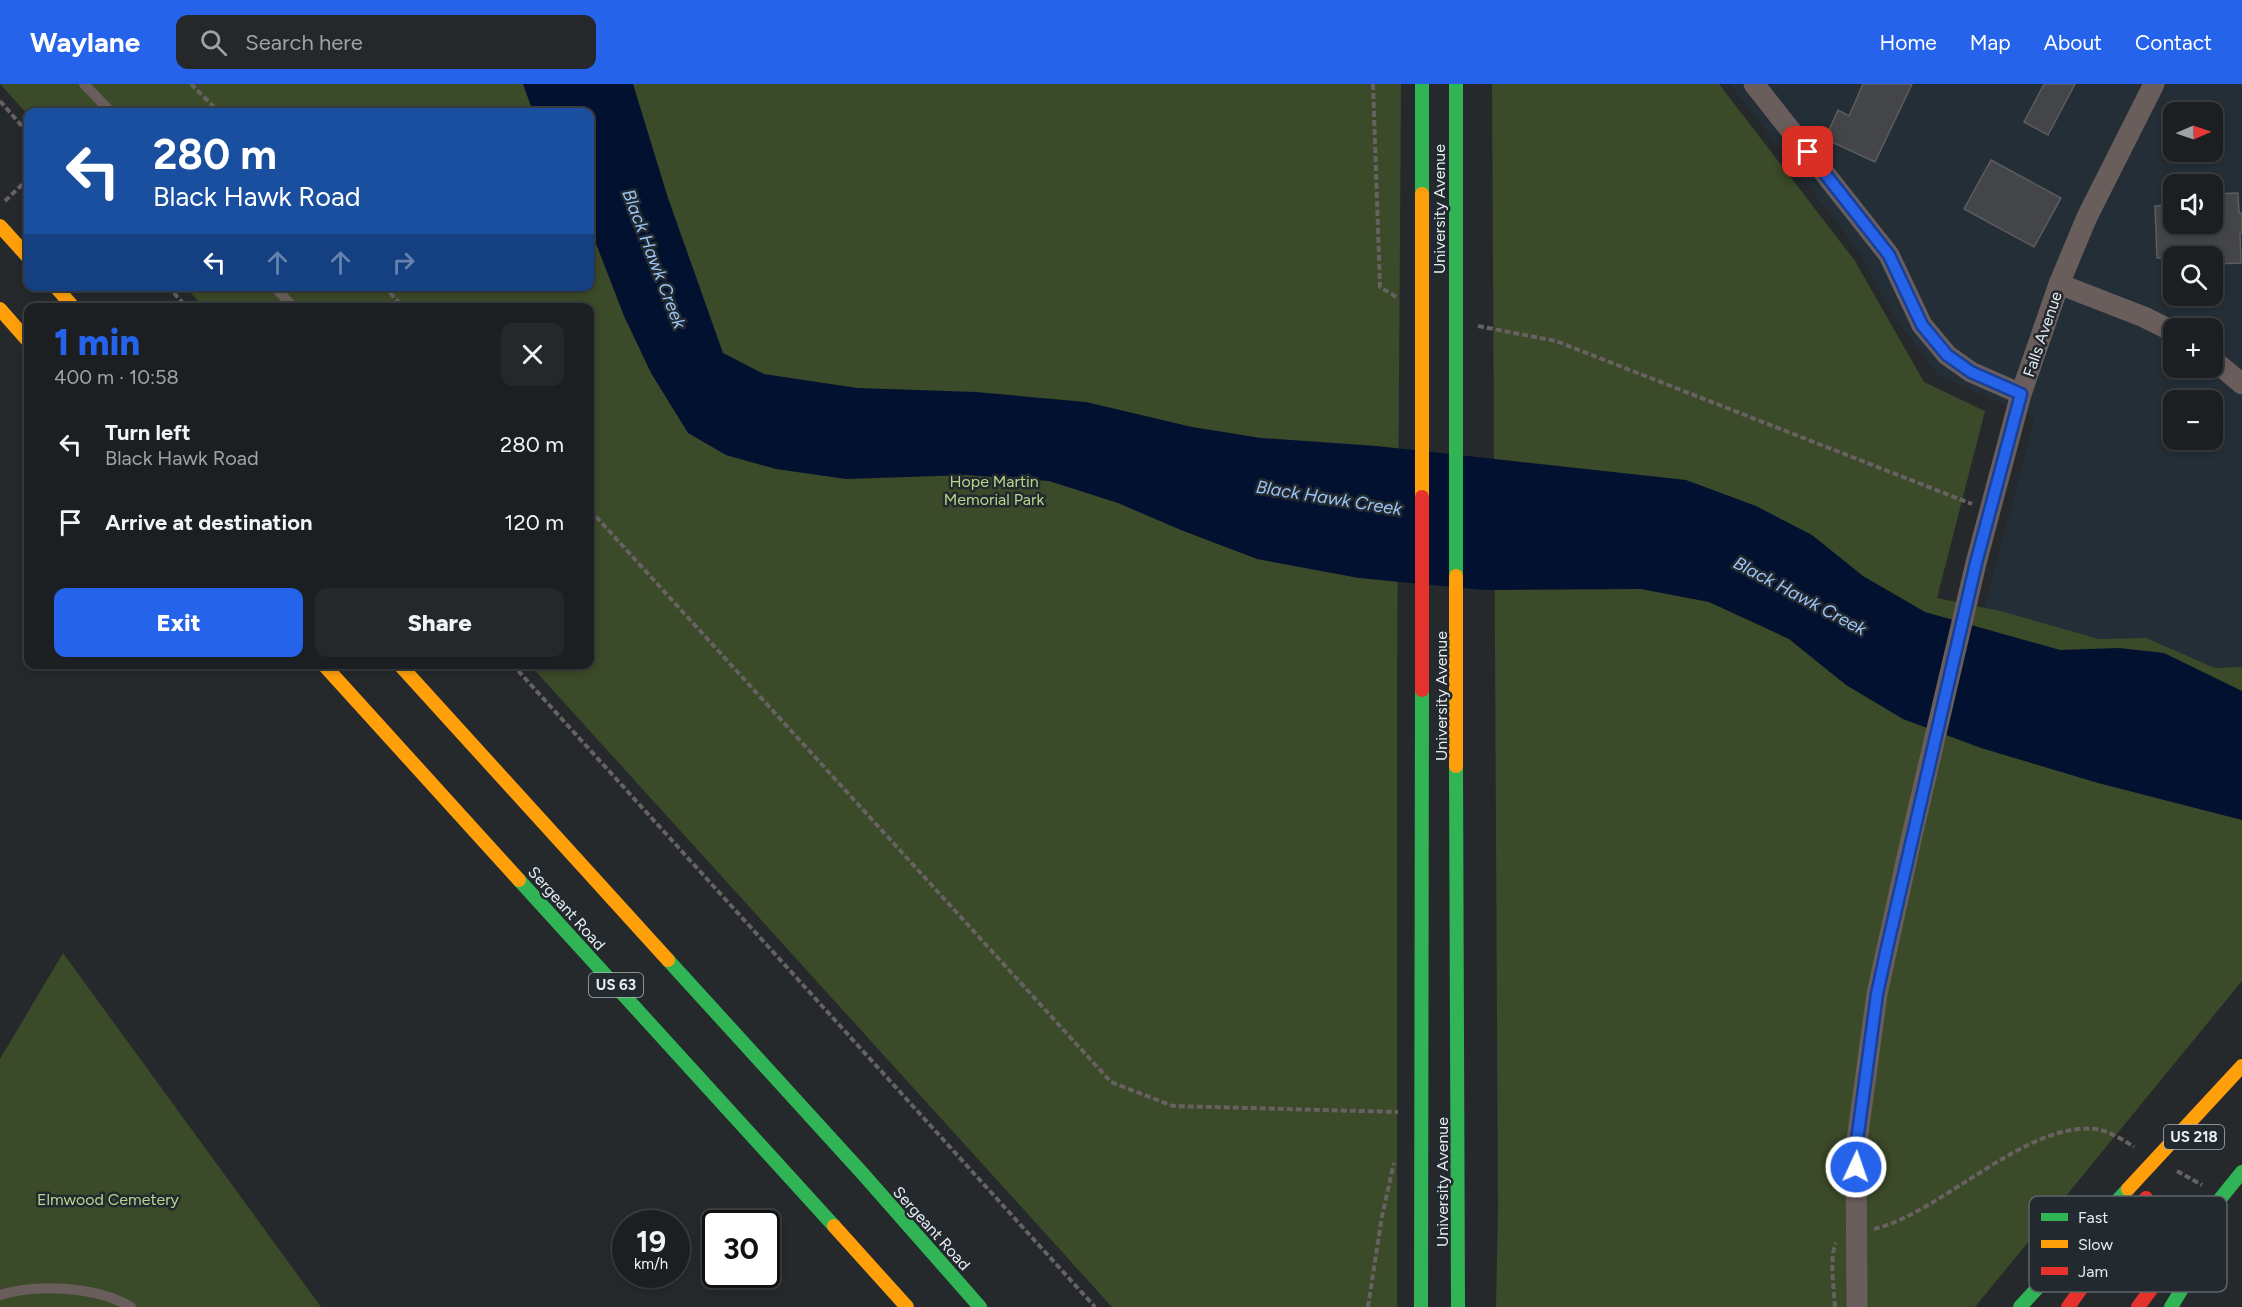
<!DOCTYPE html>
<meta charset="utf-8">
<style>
:root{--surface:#1c1f21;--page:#25272a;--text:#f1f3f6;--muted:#a0a2a5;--line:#3a3d3f;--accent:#2563eb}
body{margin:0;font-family:Figtree,sans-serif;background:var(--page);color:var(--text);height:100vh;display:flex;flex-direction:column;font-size:22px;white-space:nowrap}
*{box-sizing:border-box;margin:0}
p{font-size:20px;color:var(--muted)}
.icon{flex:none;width:33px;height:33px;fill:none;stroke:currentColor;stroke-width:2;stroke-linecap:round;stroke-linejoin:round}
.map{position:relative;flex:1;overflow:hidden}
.details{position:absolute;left:24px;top:219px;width:570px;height:366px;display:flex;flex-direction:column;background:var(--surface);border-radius:12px;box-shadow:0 3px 9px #0003,0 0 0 2px var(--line)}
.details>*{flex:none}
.banner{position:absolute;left:24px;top:24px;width:570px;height:183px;border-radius:12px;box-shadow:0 3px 9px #0003,0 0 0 2px var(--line);background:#1a4fa0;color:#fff;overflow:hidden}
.needle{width:39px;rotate:88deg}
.tools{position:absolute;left:2163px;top:18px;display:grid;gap:12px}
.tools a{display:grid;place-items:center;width:60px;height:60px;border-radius:12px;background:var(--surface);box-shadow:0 3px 9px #0003,0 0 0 2px var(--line);font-size:30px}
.speed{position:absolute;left:612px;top:1126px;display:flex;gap:12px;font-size:30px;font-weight:700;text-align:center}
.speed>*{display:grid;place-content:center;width:78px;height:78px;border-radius:50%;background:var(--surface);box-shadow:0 3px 9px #0003,0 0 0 2px var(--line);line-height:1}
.speed small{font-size:15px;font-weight:400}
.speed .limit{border:3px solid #111;border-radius:9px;background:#fff;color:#111}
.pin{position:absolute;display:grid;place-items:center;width:51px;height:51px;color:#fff;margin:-26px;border-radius:12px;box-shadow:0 3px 9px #0006}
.me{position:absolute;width:66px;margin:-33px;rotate:3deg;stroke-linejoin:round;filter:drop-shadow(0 0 4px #0008)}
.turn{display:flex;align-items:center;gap:21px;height:126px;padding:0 30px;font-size:27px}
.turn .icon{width:78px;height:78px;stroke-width:2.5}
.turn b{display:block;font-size:42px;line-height:51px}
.lanes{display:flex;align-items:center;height:57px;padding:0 30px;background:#0003;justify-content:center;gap:30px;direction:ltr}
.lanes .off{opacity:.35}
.round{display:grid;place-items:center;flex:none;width:63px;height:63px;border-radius:12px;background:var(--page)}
.head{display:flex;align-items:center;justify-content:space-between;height:102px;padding:0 30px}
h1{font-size:36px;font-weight:800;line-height:45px;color:var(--accent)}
.cta{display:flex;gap:12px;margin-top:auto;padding:12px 30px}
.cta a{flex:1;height:69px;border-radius:12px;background:var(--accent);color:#fff;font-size:24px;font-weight:800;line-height:69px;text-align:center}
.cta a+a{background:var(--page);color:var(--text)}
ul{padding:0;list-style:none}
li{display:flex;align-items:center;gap:18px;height:78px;padding:0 30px}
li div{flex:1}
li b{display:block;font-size:22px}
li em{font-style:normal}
header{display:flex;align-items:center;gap:36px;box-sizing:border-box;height:84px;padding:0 30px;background:var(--accent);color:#fff}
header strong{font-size:28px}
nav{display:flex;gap:33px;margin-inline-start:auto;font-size:21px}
.search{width:420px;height:54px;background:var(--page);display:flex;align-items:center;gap:15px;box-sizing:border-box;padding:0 21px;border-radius:12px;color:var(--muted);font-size:22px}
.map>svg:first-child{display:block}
.built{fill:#232e37;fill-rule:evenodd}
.green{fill:#3b4a28}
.water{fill:#031130}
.building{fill:#444548;stroke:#5d5c5f;stroke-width:1.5}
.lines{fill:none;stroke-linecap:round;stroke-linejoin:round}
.path{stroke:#686161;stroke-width:4;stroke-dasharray:6 3;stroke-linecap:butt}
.lane{stroke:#6a5e5c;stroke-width:10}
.street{stroke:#6a5e5c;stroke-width:21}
.fast{stroke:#30b455;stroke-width:14}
.slow{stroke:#ff9f0a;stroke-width:14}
.jam{stroke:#e5322d;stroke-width:14}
.fast-bridge{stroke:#30b455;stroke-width:14}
.slow-bridge{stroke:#ff9f0a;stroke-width:14}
.route-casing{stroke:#184099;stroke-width:15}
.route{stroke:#2563eb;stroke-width:10}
.labels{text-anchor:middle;stroke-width:5;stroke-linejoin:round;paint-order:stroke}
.shield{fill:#22292f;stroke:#acb2b6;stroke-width:1.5}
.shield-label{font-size:15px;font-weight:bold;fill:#e7ecf0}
.street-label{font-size:16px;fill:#e7ecf0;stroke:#22292f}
.park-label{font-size:16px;fill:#b7d78c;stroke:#22292f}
.water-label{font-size:18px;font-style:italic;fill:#9cc3f5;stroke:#22292f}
.key{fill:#22292f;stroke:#5d6469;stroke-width:1.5}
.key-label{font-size:16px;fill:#e7ecf0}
</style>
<header>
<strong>Waylane</strong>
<div class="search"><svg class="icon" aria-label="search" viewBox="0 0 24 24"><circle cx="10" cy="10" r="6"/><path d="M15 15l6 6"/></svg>Search here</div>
<nav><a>Home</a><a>Map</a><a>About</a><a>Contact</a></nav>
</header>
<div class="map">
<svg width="2242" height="1223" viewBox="0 0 2242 1223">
<rect width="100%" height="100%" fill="#25292c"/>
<path class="built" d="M1730,0H2242V607L1980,543L2034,334L1938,291L1893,232L1859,168ZM2174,28H2212V68H2174ZM2174,100H2212V140H2174ZM2174,172H2212V212H2174ZM2174,244H2212V284H2174ZM2174,316H2212V356H2174Z"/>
<g class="green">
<polygon points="0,0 1401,0 1397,596 1397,1223 1112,1223 530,581 590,580 590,224 205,224 185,203 590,202 590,28 28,28 28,31"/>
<polygon points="1492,0 1719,0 1855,177 1924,298 1985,327 1937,514 2000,527 2099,555 2146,554 2215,584 2242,583 2242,897 1975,1223 1496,1223 1498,1125"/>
<polygon points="63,869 321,1223 0,1223 0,975"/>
</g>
<polygon class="water" points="523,0 633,0 668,114 723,269 764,290 857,304 976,308 1086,318 1192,343 1261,354 1377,362 1686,396 1756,422 1812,451 1863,492 1925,528 2060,566 2119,564 2164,569 2242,607 2242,736 2098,699 1981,664 1903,635 1846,601 1789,555 1709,518 1641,505 1484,506 1359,494 1257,475 1181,446 1118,419 1049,397 967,391 846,395 776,385 726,371 688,349 651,289 624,232 590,144 590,28 533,28"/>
<g class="building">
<polygon points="1863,0 1912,0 1875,78 1825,55 1838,26 1849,32"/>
<polygon points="2044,0 2075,0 2048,51 2024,38"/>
<polygon points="1991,76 2061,114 2034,163 1964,125"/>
<polygon points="2238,109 2239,129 2242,129 2242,149 2240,150 2241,179 2212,180 2212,172 2157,174 2155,122 2174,121 2174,140 2212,140 2212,110"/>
</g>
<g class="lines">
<g class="path">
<polyline points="191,0 219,28"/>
<polyline points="1373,0 1380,203 1398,214"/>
<polyline points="0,17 28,49"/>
<polyline points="5,117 28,95"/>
<polyline points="168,202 187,224"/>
<polyline points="384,202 404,224"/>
<polyline points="1478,242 1556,257 1972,420"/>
<polyline points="590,426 1111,998 1173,1022 1398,1028"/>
<polyline points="512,580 1095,1223"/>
<polyline points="2177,1087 2202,1101"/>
<path d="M1874,1145C1944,1128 2031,1032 2101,1046C2112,1049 2125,1057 2134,1063"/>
<polyline points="1368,1223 1382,1132 1394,1079"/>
<path d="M1835,1223C1834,1206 1829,1172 1836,1159"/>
</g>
<g class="lane">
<polyline points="84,0 111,28"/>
<polyline points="274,202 294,224"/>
<path d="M0,1211C37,1199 98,1203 131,1223"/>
</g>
<g class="street">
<polyline points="1754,0 1889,171 1922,241 1947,271 1971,288 2021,310"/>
<polyline points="2059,200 2144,233 2174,248"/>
<polyline points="2212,275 2242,300"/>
<polyline points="1857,1223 1856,1064 1877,910 1910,760 1976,479 2021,310 2059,200 2087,133 2154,0"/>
</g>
<g class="fast">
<polyline points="1422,110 1422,0"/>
<polyline points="1456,492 1456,0"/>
<polyline points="1456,682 1458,1223"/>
<polyline points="519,796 834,1142"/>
<polyline points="668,876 863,1090 980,1223"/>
<polyline points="1421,1223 1422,606"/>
<polyline points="2020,1223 2128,1105"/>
<polyline points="2171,1223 2209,1160"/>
</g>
<g class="slow">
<polyline points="0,142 28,173"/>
<polyline points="55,202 74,224"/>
<polyline points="0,225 28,257"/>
<polyline points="1422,413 1422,110"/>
<polyline points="1456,492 1456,682"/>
<polyline points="323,580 519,796"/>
<polyline points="399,580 668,876"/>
<polyline points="834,1142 907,1223"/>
</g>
<g class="jam">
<polyline points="1422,606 1422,413"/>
<polyline points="2068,1223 2146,1114"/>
<polyline points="2138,1223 2195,1146"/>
</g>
<polyline class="fast-bridge" points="2195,1146 2242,1088"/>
<polyline class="slow-bridge" points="2128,1105 2242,982"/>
</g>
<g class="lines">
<defs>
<polyline id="route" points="1808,68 1889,171 1922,241 1947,271 1971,288 2021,310 1976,479 1887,864 1877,910 1856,1064 1856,1083"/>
</defs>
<use href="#route" class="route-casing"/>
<use href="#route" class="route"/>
</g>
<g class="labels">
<g class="shield">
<rect x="589" y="889" width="54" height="24" rx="4.5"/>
<rect x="2164" y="1041" width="60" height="24" rx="4.5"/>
</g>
<g class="shield-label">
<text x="616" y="906">US 63</text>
<text x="2194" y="1058">US 218</text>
</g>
<g class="street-label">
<text transform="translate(1439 125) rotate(-90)" y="6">University Avenue</text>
<text transform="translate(2042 250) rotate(-71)" y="6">Falls Avenue</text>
<text transform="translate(1441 612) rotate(-90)" y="6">University Avenue</text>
<text transform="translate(567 824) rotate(48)" y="6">Sergeant Road</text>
<text transform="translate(1442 1098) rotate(-90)" y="6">University Avenue</text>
<text transform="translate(932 1144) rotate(48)" y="6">Sergeant Road</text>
</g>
<g class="park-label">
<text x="994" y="403">Hope Martin<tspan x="994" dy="18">Memorial Park</tspan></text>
<text x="108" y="1121">Elmwood Cemetery</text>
</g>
<g class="water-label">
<text transform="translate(654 175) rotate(69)" y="6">Black Hawk Creek</text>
<text transform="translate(1329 414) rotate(9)" y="6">Black Hawk Creek</text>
<text transform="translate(1800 512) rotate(28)" y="6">Black Hawk Creek</text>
</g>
</g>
<rect x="2029" y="1112" width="198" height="96" rx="9" class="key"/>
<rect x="2041" y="1129" width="27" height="8" fill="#30b455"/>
<rect x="2041" y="1156" width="27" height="8" fill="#ff9f0a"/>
<rect x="2041" y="1183" width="27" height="8" fill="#e5322d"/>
<g class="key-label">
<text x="2078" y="1139">Fast</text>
<text x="2078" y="1166">Slow</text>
<text x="2078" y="1193">Jam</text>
</g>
</svg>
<div class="tools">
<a><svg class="needle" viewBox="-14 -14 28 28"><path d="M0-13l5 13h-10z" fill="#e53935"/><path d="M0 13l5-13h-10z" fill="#a0a2a5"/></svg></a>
<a><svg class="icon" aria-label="sound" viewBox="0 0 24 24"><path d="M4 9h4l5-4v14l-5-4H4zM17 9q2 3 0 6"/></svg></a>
<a><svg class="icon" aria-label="search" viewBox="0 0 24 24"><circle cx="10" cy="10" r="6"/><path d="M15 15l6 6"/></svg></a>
<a>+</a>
<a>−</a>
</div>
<div class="speed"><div>19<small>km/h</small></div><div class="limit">30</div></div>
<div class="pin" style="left:1808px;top:68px;background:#d93025"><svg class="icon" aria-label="arrive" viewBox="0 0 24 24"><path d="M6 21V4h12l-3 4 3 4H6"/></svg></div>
<svg class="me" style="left:1856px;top:1083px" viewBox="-20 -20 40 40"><circle r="17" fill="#2563eb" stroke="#fff" stroke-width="3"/><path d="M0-11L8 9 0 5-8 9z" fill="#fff"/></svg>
<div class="banner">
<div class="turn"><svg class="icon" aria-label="left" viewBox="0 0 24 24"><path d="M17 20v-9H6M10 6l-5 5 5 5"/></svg><div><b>280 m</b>Black Hawk Road</div></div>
<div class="lanes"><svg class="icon" aria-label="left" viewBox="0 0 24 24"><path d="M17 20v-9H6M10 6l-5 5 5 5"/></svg><svg class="icon off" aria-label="ahead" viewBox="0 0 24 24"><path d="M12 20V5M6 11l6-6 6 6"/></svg><svg class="icon off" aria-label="ahead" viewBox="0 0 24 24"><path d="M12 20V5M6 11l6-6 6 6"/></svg><svg class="icon off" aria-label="right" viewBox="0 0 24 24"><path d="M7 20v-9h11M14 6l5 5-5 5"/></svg></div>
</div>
<section class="details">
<div class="head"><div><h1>1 min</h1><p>400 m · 10:58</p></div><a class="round"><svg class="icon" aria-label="close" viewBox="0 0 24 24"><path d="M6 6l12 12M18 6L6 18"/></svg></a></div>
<ul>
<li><svg class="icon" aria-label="left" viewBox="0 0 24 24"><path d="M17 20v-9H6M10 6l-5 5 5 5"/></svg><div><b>Turn left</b><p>Black Hawk Road</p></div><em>280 m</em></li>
<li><svg class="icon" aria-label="arrive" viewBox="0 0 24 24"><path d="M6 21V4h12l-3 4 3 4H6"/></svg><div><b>Arrive at destination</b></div><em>120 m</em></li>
</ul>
<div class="cta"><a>Exit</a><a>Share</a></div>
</section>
</div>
